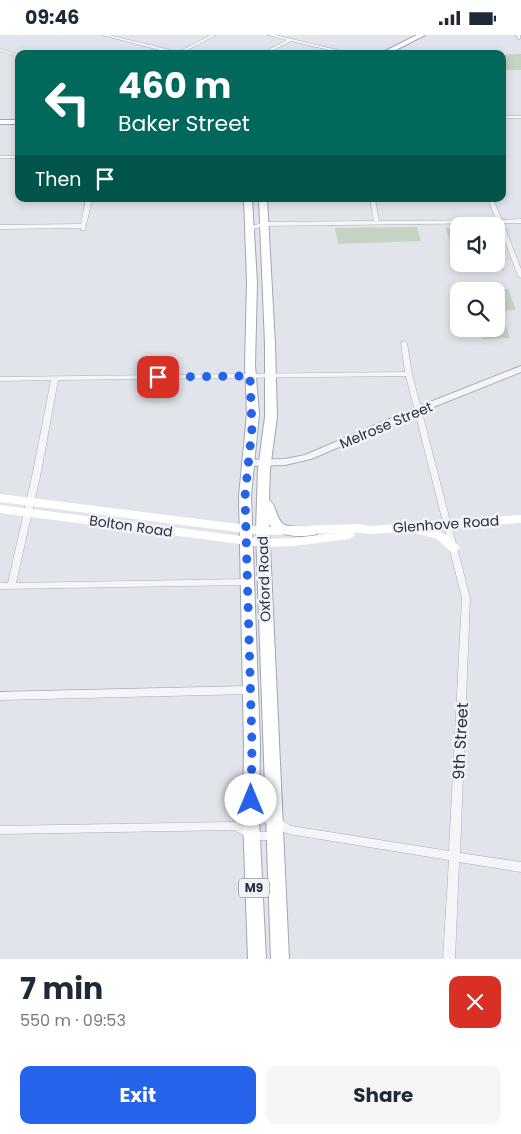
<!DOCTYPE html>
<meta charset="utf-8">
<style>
:root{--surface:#fff;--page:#f6f6f7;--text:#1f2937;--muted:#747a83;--accent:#2563eb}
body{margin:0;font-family:Poppins,sans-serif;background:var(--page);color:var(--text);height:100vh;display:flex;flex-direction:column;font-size:19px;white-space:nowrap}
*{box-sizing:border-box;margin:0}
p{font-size:16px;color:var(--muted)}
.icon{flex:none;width:28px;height:28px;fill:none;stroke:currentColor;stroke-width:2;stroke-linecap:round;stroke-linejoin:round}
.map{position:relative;height:924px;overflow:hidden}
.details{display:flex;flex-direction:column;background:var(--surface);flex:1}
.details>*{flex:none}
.hud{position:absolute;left:15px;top:15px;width:491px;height:152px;border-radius:10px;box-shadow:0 2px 8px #0003;background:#00695c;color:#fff;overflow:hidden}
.fabs{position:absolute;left:450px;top:182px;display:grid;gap:10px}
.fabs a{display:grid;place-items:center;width:55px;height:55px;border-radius:10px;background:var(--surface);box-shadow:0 2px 8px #0003;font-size:25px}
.pin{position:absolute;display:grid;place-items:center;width:42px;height:42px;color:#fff;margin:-21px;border-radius:10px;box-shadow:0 2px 8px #0006}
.me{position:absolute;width:55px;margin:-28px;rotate:0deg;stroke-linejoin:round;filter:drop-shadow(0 0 4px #0008)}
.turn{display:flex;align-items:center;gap:18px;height:105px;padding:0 20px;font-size:22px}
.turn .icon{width:65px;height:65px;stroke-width:2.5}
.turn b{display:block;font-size:35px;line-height:42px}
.then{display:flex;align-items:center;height:48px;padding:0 20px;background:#0003;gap:10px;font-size:19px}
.round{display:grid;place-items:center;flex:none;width:52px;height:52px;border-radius:10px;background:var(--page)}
.head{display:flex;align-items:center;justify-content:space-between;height:85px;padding:0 20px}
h1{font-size:30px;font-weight:700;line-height:38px}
.action{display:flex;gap:10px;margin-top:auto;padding:10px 20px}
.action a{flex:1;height:58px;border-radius:10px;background:var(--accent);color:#fff;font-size:20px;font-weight:700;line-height:58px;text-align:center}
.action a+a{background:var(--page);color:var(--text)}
.status{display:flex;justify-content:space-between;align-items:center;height:35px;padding:0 25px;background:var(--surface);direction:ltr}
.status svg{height:14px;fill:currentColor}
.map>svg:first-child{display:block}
.green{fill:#c5d4c2}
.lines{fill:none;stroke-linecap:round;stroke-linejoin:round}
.minor-casing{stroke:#aaaeb8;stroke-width:1}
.tertiary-casing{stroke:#aaaeb8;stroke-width:2}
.primary-casing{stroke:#a0a6b6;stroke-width:2}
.minor{fill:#f4f5f8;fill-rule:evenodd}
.tertiary{fill:#f4f5f8;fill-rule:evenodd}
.secondary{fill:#fff;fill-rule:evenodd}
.primary{fill:#fff;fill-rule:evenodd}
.route{stroke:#2563eb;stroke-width:9;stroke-dasharray:0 16.2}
.labels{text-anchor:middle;stroke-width:5;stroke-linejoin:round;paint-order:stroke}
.shield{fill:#f1f3f8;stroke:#656a79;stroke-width:1}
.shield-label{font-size:12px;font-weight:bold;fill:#292f43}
.street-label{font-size:14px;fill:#292f43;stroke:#f1f3f8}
.near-street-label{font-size:16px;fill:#292f43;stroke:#f1f3f8}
</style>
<div class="status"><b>09:46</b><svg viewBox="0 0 49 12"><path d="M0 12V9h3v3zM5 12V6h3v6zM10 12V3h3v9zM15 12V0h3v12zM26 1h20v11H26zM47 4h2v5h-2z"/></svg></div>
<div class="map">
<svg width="521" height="924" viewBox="0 0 521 924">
<rect width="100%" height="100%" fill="#e1e4ea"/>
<g class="green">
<polygon points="521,19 521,35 503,35 503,20"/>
<polygon points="417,192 421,206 338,209 335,193"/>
<polygon points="446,193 459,193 459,229 496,229 496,213 504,235 459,235"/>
<polygon points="465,254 508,254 516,275 501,276 510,303 483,304 479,294 496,294 496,256 466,256"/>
</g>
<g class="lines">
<defs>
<g id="minor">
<polygon points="102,0 109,0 178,17 211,0 216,0 182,18 184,19 175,19"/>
<polygon points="268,0 275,0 354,19 346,19 291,6 266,19 260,19 287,5"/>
<polygon points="516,0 520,0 520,4 518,4"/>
<polygon points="0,14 19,20 19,22 0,16"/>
<rect x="502" y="81" width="19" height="2"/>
<rect x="0" y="121" width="19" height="2"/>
<polygon points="86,164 92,164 85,195 81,195 81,193 0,194 0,190 81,189"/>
<polygon points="370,164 375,164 379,186 496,185 488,164 493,164 502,185 521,184 521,188 503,188 521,234 521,243 518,241 498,188 264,191 250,195 247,193 264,187 374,186"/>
<path d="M404,306L407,308L412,339L470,563L460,818L521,827V837L459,827L455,924H443L449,825L289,799C270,792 267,781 244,791L253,797H276L280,798L281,801L280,804L276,805H252L234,795L0,799V791L234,787C257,776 270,776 291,791L449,816L462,563L406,341L58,345L41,437L16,548L246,544L249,545L250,547L249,549L246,550L0,554V548H8L33,437L51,345L0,346V342L405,337L401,308Z"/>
<polygon points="249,651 252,652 253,655 252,658 249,659 0,665 0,657"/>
</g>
<polygon id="tertiary" points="521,331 521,337 421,377 311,424 285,430 247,431 242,428 247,425 285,424 305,420 415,373"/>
<g id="primary">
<polygon points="417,0 425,0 388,19 379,19"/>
<rect x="0" y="85" width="19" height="4"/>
<polygon points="244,164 252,164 257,247 255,330 259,379 251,461 260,710 259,783 266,924 248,924 243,783 244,710 239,461 247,379 245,330 247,247"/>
<path d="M259,164H267L275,309L277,382L270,434L269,465C278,471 275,488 288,491C297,493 307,490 317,493L318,496L317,499C302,503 278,502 269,489L289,924H271L256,496L258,434L265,382V309Z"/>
</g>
</defs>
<use href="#minor" class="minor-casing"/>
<use href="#tertiary" class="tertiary-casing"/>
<use href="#primary" class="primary-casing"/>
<use href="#minor" class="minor"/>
<use href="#tertiary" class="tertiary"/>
<path class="secondary" d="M0,459L262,492L360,489L370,491L521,480V488L431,494C444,498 452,502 460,513L454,517L450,516L437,504L415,498L414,496L370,499L353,497L355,500L349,504L294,511L263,512L0,478V470L263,504L294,503L336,498L262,500L0,467Z"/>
<use href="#primary" class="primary"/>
</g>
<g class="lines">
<polyline class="route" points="158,342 250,341 252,393 245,461 252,710 251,765"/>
</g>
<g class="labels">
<rect class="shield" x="239" y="843.5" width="30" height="19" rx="4"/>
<g class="shield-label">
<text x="254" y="857">M9</text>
</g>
<g class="street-label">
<text transform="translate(386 390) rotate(-23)" y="5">Melrose Street</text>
<text transform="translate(446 489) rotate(-4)" y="5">Glenhove Road</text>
<text transform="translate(131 491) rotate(8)" y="5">Bolton Road</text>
<text transform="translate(264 544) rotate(-92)" y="5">Oxford Road</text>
</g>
<g class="near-street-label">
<text transform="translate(460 706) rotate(-87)" y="6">9th Street</text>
</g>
</g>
</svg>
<div class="fabs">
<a><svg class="icon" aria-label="sound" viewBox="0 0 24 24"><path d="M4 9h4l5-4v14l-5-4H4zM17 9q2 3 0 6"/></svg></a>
<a><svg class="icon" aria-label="search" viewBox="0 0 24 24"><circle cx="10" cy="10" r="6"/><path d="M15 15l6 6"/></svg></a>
</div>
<div class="pin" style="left:158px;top:342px;background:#d93025"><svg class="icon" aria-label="arrive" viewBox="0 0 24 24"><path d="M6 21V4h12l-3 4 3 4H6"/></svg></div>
<svg class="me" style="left:251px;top:765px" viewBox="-20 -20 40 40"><circle r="19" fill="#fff"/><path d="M0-13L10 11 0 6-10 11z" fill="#2563eb"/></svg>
<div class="hud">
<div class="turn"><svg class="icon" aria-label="left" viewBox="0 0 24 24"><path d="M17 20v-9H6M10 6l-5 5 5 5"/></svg><div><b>460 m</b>Baker Street</div></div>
<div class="then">Then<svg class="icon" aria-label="arrive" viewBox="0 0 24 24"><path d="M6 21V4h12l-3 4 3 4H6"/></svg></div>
</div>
</div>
<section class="details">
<div class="head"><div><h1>7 min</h1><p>550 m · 09:53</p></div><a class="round" style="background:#d93025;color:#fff"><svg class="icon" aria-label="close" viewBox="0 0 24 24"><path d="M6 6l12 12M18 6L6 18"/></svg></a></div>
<div class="action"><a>Exit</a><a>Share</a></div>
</section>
